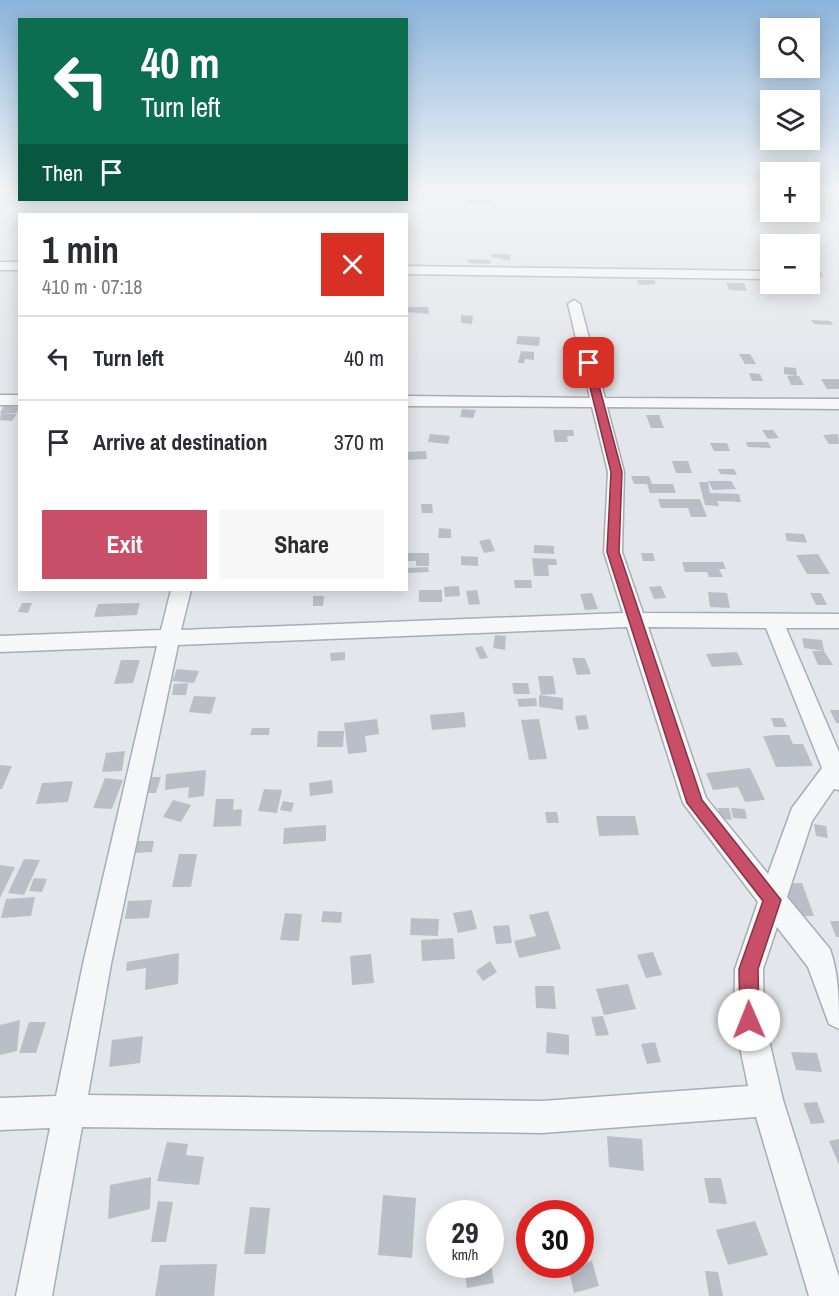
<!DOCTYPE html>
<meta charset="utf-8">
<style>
:root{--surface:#fff;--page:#f7f7f7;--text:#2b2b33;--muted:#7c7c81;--line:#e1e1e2;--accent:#c84f67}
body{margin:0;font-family:"Archivo Narrow",sans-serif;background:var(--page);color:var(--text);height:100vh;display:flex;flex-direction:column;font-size:22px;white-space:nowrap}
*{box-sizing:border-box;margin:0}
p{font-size:20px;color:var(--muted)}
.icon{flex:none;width:33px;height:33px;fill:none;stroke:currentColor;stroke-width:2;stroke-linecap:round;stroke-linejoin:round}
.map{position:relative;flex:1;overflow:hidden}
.drawer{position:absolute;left:18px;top:213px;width:390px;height:378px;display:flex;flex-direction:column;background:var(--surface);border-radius:0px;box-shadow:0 3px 15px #0003}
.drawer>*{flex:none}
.top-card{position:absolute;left:18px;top:18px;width:390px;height:183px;border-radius:0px;box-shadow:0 3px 15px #0003;background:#0b6e4f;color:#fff;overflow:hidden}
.controls{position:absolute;left:760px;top:18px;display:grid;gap:12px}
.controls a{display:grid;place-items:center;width:60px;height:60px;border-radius:0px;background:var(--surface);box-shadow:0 3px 15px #0003;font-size:30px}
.speed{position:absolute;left:426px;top:1200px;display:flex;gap:12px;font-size:30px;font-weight:700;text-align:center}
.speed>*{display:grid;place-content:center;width:78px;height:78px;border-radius:50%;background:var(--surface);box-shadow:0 3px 15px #0003;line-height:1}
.speed small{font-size:15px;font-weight:400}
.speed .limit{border:9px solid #d22;background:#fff;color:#111}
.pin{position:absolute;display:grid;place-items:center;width:51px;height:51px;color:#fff;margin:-26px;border-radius:12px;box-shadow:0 3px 9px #0006}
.me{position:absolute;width:66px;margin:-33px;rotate:359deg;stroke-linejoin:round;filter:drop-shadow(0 0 4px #0008)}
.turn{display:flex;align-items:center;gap:21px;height:126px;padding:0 24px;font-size:27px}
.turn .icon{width:78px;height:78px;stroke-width:2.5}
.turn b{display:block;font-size:42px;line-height:51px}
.then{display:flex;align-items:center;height:57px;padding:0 24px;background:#0003;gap:12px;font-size:22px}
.round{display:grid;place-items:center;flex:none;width:63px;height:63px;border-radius:0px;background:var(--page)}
.head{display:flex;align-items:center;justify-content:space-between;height:102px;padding:0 24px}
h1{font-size:36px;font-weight:700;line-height:45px}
.primary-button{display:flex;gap:12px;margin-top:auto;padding:12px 24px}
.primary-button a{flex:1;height:69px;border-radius:0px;background:var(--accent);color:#fff;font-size:24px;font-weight:700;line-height:69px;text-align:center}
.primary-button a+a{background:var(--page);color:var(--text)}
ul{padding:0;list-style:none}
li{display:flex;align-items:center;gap:18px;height:84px;padding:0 24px;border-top:2px solid var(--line)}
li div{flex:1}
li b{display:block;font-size:22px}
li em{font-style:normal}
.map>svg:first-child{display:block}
.building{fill:#babfc7}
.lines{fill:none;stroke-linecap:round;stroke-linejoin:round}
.minor-casing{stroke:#a8adb4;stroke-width:3}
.minor{fill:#f5f7f9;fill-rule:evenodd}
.route{fill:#c84f67;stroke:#823343;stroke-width:1.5}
</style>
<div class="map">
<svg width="839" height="1296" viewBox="0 0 839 1296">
<rect width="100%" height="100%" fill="#e3e6ea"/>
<g class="building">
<polygon points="469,199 490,200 489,204 468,203"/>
<polygon points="491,254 511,254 510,261 491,257"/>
<polygon points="468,259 491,260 490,264 467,263"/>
<polygon points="637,280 654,280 656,284 639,285"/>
<polygon points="726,283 744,283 747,291 729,290"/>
<polygon points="406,307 428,307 429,314 406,312"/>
<polygon points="461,315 473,316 472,324 461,323"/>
<polygon points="811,320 830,321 833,325 814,324"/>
<polygon points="518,336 540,337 539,346 516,344"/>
<polygon points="521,351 534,352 534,360 525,359 524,363 518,363"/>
<polygon points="739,354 750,354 756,364 745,364"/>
<polygon points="784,367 796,368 797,376 784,374"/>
<polygon points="566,368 581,368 584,377 568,377"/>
<polygon points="749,373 760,374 763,381 752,381"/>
<polygon points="787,376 799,376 804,385 791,385"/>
<polygon points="821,379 839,379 839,389 827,389"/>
<polygon points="6,402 17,402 14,406 20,408 16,413 0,413"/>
<polygon points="462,409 476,410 473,418 460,417"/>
<polygon points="1,413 17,414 12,421 0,420"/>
<polygon points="646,415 659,415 664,428 651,428"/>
<polygon points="553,430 573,430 574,436 567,436 568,442 555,442"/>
<polygon points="762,430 773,430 779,438 768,439"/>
<polygon points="430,434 450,436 448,444 428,442"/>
<polygon points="838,434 839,444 829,444 823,435"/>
<polygon points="746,442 768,442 771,448 748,447"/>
<polygon points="710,443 727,443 730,451 714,451"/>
<polygon points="426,451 427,459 406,460 406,452"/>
<polygon points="672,461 688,461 692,473 676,473"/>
<polygon points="718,469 734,469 737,475 720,474"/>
<polygon points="631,476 649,476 652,484 673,484 676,493 650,493 647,484 634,484"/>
<polygon points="708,481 731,481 736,489 713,490"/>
<polygon points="699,482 708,482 710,493 739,494 741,502 717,501 719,506 705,505"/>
<polygon points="658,499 700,499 707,517 691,517 688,508 661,508"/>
<polygon points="421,504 432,504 433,513 422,513"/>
<polygon points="439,528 451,529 451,538 438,538"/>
<polygon points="785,533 804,534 807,543 787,541"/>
<polygon points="490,539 495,551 484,553 479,541"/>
<polygon points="534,545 554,546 554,554 534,553"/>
<polygon points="406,553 429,553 429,566 416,566 416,561 406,561"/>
<polygon points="641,553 653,553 655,561 643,561"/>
<polygon points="818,554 830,574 807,574 796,555"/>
<polygon points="461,556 478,557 478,566 461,565"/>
<polygon points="532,558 556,559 557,565 548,565 549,576 534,576"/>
<polygon points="682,562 723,562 726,569 719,569 723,577 709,577 707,572 685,572"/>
<polygon points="428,567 429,572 406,573 406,568"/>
<polygon points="514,580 531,580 532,588 515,588"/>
<polygon points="459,586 460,596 445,597 444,587"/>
<polygon points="661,586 666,598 654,599 649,587"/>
<rect x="419" y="590" width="23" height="12"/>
<polygon points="477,590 480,604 469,605 466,591"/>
<polygon points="708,592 727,593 730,608 710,607"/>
<polygon points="592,593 598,609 585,610 580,594"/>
<polygon points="810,593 821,593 827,605 816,605"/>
<polygon points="313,596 324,596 323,606 313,606"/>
<polygon points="22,603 32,603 28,613 18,612"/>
<polygon points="140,603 137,615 94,617 98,604"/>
<polygon points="495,635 506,636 505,650 493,648"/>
<polygon points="802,638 822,640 824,651 833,665 818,665 812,651 824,651 804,648"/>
<polygon points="482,646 488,658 480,659 475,648"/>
<polygon points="345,652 345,660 331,661 330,653"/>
<polygon points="737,652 743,665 712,667 706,654"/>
<polygon points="572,658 585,658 591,674 577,675"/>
<polygon points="121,660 140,660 133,683 114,684"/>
<polygon points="177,669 199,671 194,683 172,681"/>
<polygon points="538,676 553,676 556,694 541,695"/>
<polygon points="188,683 186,695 172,695 174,684"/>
<polygon points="512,683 528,683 530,694 514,694"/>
<polygon points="539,695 563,698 563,710 539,707"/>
<polygon points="194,696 216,697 211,714 189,712"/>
<polygon points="536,698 537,706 519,707 517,699"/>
<polygon points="830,710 839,710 839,723 836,723"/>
<polygon points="464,712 466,727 432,730 430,715"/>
<polygon points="586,715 589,729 578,730 575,716"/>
<polygon points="771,718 783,718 787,727 774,727"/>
<polygon points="377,719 379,734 365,736 367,752 348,754 344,723"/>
<polygon points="539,719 547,759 529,760 521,720"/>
<polygon points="252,728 270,728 269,735 250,735"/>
<polygon points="318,731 344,731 343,747 317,747"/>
<polygon points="776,735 789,735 793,744 803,744 813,766 776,767 763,736"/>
<polygon points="125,751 122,771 102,772 106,753"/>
<polygon points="0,765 12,766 2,789 0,789"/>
<polygon points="750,768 765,800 745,802 738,787 713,790 706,773"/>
<polygon points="206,770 204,796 188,798 189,787 165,790 166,774"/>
<polygon points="150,777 161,777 156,793 145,793"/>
<polygon points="105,778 123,780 112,809 93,808"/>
<polygon points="332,780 333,793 310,796 309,783"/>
<polygon points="73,781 68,802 36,804 42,783"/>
<polygon points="264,789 282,790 277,813 258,811"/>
<polygon points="216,799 234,799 233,810 242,809 241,826 213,827"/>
<polygon points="173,800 191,805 181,822 163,817"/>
<polygon points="283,801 294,803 291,812 280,810"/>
<polygon points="718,808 729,808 732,820 721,819"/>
<polygon points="731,808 745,809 747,819 733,818"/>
<polygon points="545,812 557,812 559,823 547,823"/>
<polygon points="596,816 635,816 639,835 599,836"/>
<polygon points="814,824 826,826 828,838 816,836"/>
<polygon points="326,825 326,841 283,844 284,828"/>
<polygon points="138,841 154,841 152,852 135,853"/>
<polygon points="179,854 197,854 191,887 172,887"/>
<polygon points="24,859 40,860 24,895 8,893"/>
<polygon points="0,865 15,867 0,898"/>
<polygon points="34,878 47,879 42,892 29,891"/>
<polygon points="802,883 814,916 786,916 775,884"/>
<polygon points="35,897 31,916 1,918 6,899"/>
<polygon points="152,900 149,918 125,919 128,901"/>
<polygon points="472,910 477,929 458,933 453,913"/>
<polygon points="323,911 342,912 341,923 321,922"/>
<polygon points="548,911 561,949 519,958 514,941 536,936 529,915"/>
<polygon points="285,913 302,914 299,941 280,940"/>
<polygon points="411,918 439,919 438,936 410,935"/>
<polygon points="830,921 839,921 839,937 836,937"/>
<polygon points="509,925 512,943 496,944 493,926"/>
<polygon points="453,938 455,959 422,961 421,940"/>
<polygon points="653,952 662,975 646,978 637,955"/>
<polygon points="179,953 178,984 145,990 146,968 126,971 127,962"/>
<polygon points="371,954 374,983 352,985 350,956"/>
<polygon points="490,961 497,972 483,981 476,971"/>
<polygon points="628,984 636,1009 604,1015 596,989"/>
<polygon points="535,986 554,986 556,1009 536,1008"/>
<polygon points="603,1016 609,1035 596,1036 591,1017"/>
<polygon points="20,1020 17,1051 0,1055 0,1025"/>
<polygon points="29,1022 46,1022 36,1053 19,1053"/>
<polygon points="547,1032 569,1035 569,1055 546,1053"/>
<polygon points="143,1036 140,1063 109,1067 112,1040"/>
<polygon points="655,1042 661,1062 647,1064 641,1044"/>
<polygon points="791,1052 817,1053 822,1072 796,1070"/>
<polygon points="817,1102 825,1123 811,1124 803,1103"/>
<polygon points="607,1136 642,1139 644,1171 609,1167"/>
<polygon points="839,1139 839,1165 829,1141"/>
<polygon points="167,1142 188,1144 186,1155 204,1157 199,1185 157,1181"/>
<polygon points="151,1177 150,1209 108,1219 110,1185"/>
<polygon points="704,1178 721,1178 727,1204 709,1203"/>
<polygon points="383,1195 416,1198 412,1258 378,1255"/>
<polygon points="158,1201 173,1202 166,1242 151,1242"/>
<polygon points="250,1207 270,1208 265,1254 244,1254"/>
<polygon points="755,1221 768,1255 728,1265 716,1230"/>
<polygon points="592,1261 599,1286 574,1293 568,1267"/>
<polygon points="217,1264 214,1296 155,1296 160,1265"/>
<polygon points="478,1264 491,1264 494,1283 467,1288 464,1267"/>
<polygon points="705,1271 718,1272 723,1296 709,1296"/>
</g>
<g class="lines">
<defs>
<g id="minor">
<rect x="0" y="262" width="20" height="8"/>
<polygon points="406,266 771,271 771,279 406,274"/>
<polygon points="810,271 819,272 821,275 810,279"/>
<path d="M574,300L580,304L605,398L839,399V409L607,407L624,472L622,552L643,613L839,614V628H786L839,752V790L834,789L812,821L787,897L830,949C839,975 839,1001 839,1029L829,1024L808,967L777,927L763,969L764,1019L783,1100L839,1277V1296H809L756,1117L542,1133L82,1127L52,1296H16L50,1128L0,1130V1098L56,1096L83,964L157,646L0,652V636L161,630L171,590H191L181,630L623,613L604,552L608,472L592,407L406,406V396L590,398L568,304ZM627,627L683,803L758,902L735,969L734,1019L748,1086L542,1101L88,1095L111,964L178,645ZM648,627L766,628L822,768L792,808L768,874L706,798Z"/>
<rect x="0" y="395" width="20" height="10"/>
</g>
</defs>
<use href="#minor" class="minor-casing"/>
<use href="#minor" class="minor"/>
</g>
<linearGradient id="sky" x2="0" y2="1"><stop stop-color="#8bb4db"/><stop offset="0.51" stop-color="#f2f4f6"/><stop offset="1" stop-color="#f2f4f6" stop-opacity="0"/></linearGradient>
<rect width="839" height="368" fill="url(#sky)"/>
<polygon class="route" points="589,360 593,363 622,472 619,552 702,800 781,900 758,969 759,1020 756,1026 749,1029 743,1026 740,1020 739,969 763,901 687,803 607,552 611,472 584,363"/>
</svg>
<div class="controls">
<a><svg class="icon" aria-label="search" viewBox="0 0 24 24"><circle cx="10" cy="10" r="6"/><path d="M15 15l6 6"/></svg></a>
<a><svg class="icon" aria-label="layers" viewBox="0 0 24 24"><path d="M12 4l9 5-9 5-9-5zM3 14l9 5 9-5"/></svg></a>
<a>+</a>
<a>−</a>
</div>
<div class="speed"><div>29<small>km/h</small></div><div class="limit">30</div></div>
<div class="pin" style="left:589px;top:363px;background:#d93025"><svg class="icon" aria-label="arrive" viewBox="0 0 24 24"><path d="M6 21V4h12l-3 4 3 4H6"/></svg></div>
<svg class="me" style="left:749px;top:1020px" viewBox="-20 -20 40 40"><circle r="19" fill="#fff"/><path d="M0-13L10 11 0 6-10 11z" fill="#c84f67"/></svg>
<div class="top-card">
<div class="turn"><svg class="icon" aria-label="left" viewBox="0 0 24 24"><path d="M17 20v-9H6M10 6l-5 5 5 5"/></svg><div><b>40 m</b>Turn left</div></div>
<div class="then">Then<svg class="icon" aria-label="arrive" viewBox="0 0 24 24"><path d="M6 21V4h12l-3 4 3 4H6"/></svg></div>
</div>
<section class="drawer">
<div class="head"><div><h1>1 min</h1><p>410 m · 07:18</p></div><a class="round" style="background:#d93025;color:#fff"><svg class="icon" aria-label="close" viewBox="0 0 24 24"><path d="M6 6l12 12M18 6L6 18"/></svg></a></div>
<ul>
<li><svg class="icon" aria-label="left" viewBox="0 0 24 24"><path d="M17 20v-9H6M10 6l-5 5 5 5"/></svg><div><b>Turn left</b></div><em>40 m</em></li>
<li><svg class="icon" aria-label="arrive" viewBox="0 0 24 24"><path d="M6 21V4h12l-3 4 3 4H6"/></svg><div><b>Arrive at destination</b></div><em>370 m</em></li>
</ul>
<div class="primary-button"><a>Exit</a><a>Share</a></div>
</section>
</div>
